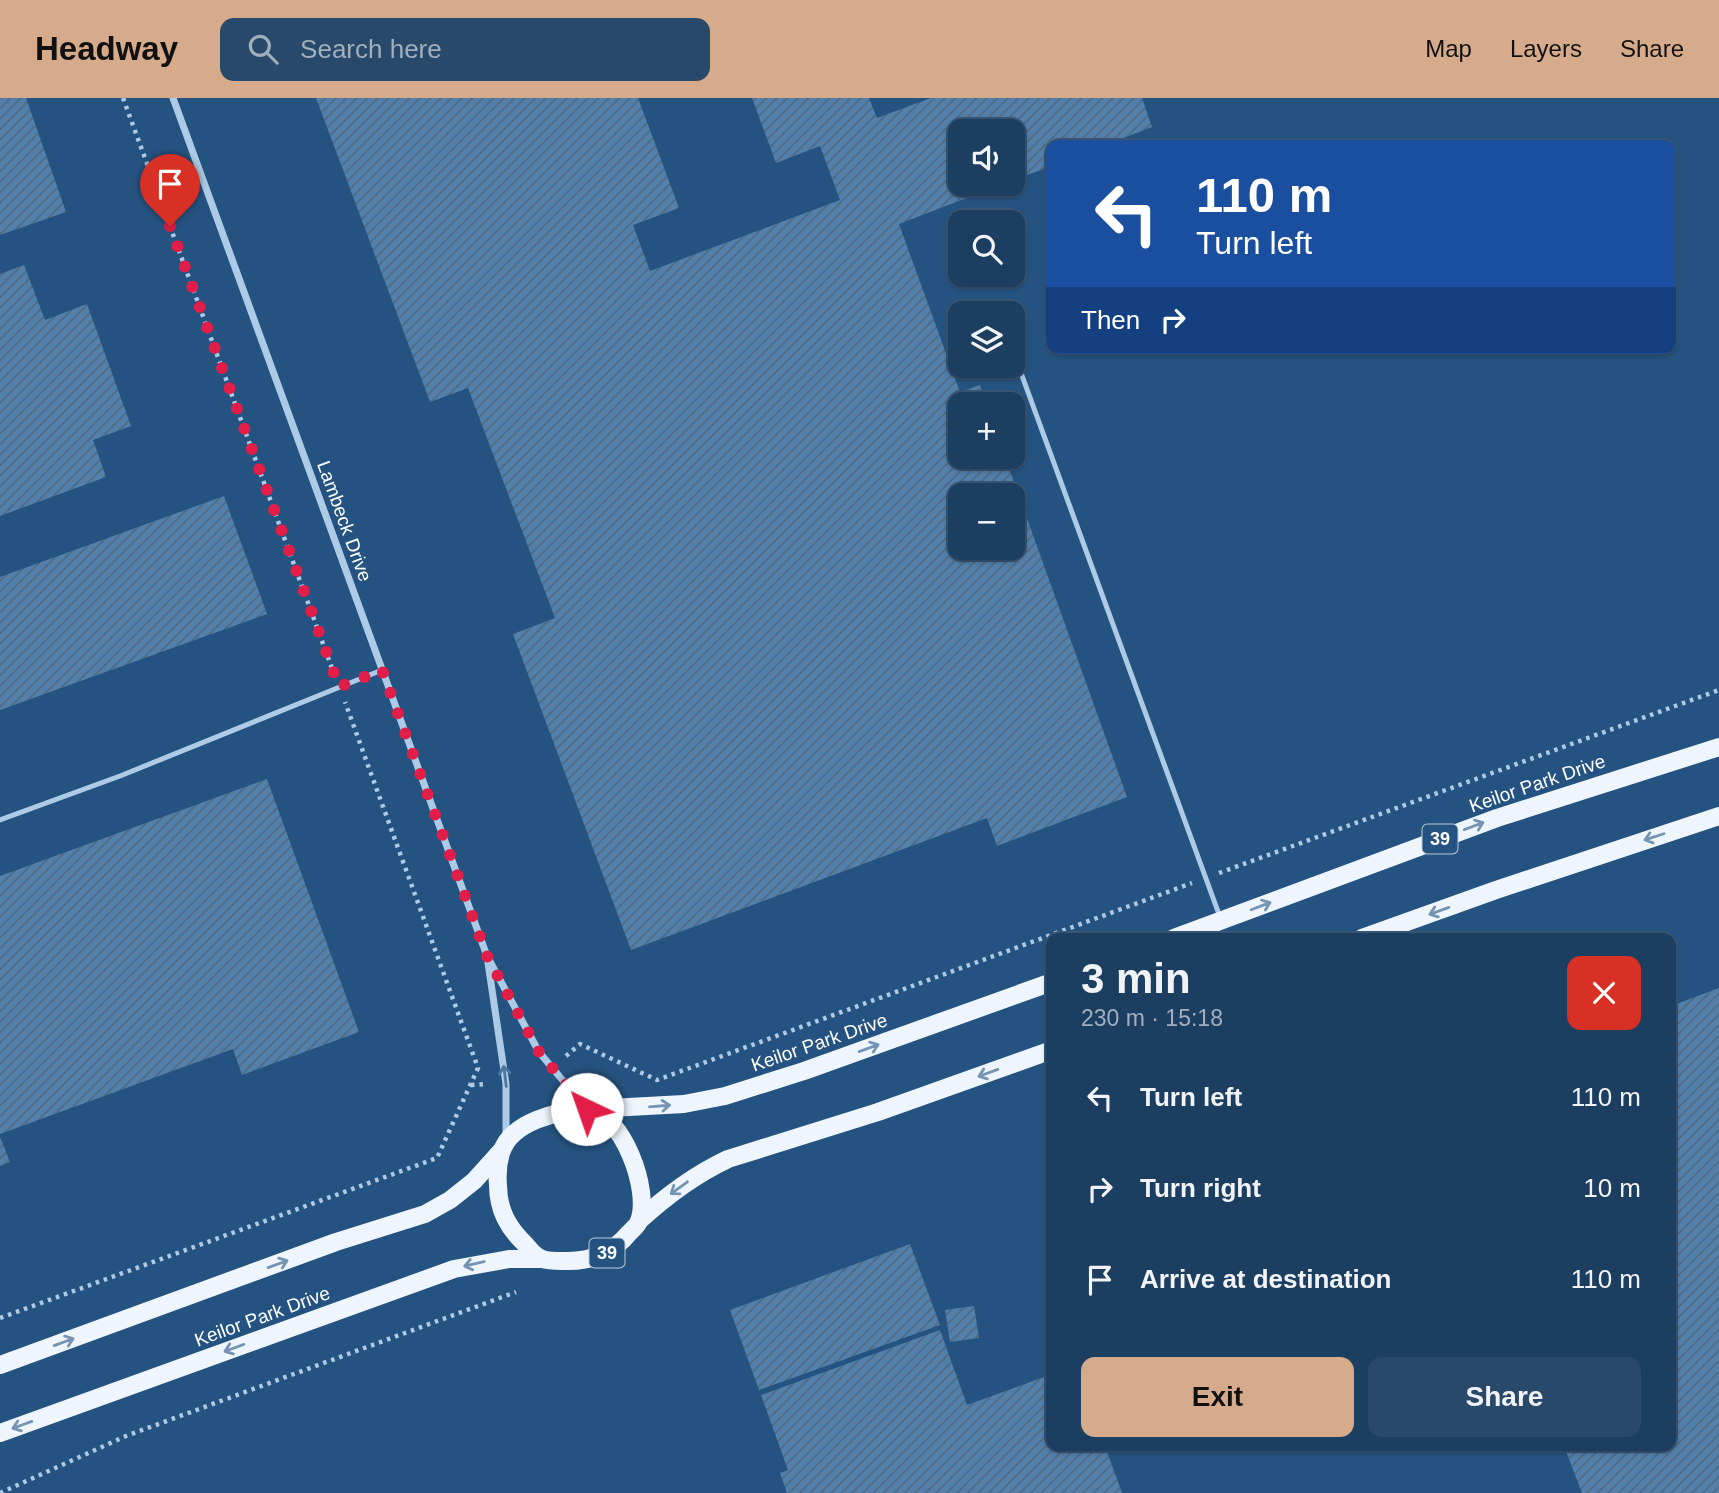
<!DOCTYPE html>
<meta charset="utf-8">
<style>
:root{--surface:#1c3e61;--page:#29496a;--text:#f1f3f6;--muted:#a0aebd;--line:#3a5776;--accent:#d6ab8b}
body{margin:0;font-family:Arial,sans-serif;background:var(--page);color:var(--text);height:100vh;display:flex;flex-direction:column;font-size:26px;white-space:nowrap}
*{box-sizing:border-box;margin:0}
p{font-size:23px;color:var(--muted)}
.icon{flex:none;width:38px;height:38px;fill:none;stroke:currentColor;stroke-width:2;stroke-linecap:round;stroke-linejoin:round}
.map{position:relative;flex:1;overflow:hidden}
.details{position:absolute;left:1046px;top:835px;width:630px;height:518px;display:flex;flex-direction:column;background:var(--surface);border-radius:14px;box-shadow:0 2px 5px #0004,0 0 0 2px var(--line)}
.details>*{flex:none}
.guide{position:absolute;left:1046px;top:42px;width:630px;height:214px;border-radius:14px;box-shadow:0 2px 5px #0004,0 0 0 2px var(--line);background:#1a4fa0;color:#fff;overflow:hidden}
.controls{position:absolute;left:948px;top:21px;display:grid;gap:14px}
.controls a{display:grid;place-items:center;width:77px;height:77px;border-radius:14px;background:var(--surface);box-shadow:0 2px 5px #0004,0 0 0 2px var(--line);font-size:35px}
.pin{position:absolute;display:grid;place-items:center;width:60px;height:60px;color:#fff;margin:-72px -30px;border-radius:50% 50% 50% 0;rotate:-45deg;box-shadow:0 0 7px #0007}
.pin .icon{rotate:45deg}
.me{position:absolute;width:77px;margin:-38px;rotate:318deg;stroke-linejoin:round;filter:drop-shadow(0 0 5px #0008)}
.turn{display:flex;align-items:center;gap:24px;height:147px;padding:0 35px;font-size:32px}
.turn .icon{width:91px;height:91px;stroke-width:2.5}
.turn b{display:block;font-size:49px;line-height:60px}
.then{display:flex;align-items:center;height:66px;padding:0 35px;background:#0003;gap:14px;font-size:26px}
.round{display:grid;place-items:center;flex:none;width:74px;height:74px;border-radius:14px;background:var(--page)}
.overview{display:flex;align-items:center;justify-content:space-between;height:119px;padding:0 35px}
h1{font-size:42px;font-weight:700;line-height:52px}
.primary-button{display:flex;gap:14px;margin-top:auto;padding:14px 35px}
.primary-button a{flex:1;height:80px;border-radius:14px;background:var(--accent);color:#111;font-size:28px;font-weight:700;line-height:80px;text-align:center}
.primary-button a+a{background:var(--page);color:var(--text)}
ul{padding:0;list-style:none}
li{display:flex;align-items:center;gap:21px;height:91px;padding:0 35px}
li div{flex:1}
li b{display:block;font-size:26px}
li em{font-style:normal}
header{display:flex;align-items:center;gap:42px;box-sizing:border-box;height:98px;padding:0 35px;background:var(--accent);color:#111}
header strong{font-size:33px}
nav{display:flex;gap:38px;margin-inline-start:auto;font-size:24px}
.search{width:490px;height:63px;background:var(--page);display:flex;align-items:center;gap:18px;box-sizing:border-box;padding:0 24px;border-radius:14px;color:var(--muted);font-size:26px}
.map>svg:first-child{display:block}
.building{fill:url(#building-hatch);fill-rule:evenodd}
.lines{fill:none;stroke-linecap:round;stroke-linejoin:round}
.path{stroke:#adcbe6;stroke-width:4.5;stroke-dasharray:3.5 5;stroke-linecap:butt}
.service{stroke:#adcbe6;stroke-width:5}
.minor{stroke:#adcbe6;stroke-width:7}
.primary{stroke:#eef5fd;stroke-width:18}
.oneway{stroke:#7594b3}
.oneway2{stroke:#4e779f}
.route{stroke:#e11d48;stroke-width:12;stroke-dasharray:0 21.6}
.labels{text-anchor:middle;stroke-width:7;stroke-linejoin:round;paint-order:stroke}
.shield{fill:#255381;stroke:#becbd9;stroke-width:2}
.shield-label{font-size:18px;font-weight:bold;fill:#fff}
.street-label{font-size:19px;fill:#fff;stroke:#255381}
</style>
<header>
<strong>Headway</strong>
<div class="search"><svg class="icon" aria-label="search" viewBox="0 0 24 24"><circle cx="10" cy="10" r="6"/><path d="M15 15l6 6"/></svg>Search here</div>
<nav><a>Map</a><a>Layers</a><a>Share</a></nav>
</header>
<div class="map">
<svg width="1719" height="1395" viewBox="0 0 1719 1395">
<defs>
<pattern id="building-hatch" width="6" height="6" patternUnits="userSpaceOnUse" patternTransform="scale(1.75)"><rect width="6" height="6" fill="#5280ab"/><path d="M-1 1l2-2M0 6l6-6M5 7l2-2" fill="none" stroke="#4f6980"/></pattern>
</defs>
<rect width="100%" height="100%" fill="#255381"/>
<g class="building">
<polygon points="0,0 26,0 66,114 0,137"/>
<path d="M316,0H638L679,110L633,127L650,173L840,102L820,48L776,65L752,0H869L877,20L931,0H1142L1152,29L1105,47H1052V68L1013,82V33H961V86H1003L899,126L960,294L980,287L987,306H961V359H1005L1127,699L997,748L987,720L631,852L513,536L555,520L468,290L430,304ZM961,397H1013V450H961Z"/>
<polygon points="24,167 45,222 87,206 131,328 93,342 106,379 0,418 0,176"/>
<polygon points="224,398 267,516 0,612 0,479"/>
<polygon points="267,681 359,934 242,977 233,951 0,1036 0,778"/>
<polygon points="1719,890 1719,1395 1582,1395 1564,1348 1671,1348 1671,908"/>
<polygon points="0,1039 10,1064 0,1068"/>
<polygon points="910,1146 940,1227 759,1292 730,1212"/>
<polygon points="974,1208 979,1240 950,1244 945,1212"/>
<polygon points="940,1232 967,1307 1052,1276 1052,1348 1105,1348 1122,1395 787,1395 780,1375 788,1372 761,1297"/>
</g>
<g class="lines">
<g class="path">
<polyline points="123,0 333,573"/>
<polyline points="1219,775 1719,592"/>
<polyline points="566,958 580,946 657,982 1192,785"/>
<polyline points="471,987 487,986"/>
<polyline points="0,1220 437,1060 478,970 345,604"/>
<polyline points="0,1395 126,1338 516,1194"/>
</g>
<g class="service">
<polyline points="1013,253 1220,819"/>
<polyline points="0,722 120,678 382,572"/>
</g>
<g class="minor">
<polyline points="173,0 487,858 539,954 585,1009"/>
<polyline points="488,865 506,986 506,1037"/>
</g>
<g class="primary">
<polyline points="1174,840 1497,720 1719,649"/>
<polyline points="1362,840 1496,792 1719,718"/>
<path d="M587,1011C622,1015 651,1092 639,1123C638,1127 632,1132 629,1135C612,1156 590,1164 563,1163C557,1163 548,1163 542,1161C537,1159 530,1152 526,1147C508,1130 498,1112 498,1087C497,1076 498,1065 501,1055C511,1023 558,1013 587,1011Z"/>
<polyline points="592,1011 684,1006 725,998 804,973 1052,884"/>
<path d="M639,1123C666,1098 694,1077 728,1061L878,1014L1052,952"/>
<polyline points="0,1267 336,1144 425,1116 450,1102 474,1083 501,1053"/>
<polyline points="0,1335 454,1171 509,1161 542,1161"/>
</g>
</g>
<defs><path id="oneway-shaft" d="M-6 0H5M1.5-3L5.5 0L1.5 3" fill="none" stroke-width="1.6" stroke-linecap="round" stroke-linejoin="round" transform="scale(1.75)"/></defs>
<g class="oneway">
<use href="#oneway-shaft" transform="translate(1474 728) rotate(-21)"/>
<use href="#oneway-shaft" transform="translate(1654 739) rotate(162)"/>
<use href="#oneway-shaft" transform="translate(1261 808) rotate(-21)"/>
<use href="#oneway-shaft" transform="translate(1439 813) rotate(160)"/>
<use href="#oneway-shaft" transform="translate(869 950) rotate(-20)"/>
<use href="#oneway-shaft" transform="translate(988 975) rotate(160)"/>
<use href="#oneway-shaft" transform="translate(660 1008) rotate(-5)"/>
<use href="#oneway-shaft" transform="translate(679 1090) rotate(144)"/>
<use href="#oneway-shaft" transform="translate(278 1166) rotate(-20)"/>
<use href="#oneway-shaft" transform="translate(474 1166) rotate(167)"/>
<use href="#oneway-shaft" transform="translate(64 1244) rotate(-20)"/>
<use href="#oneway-shaft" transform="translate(234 1250) rotate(160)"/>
<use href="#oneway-shaft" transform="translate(22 1327) rotate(160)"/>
</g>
<use class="oneway2" href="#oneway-shaft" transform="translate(505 978) rotate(-97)"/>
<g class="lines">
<polyline class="route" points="170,128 339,589 382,572 487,858 539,954 587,1011"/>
</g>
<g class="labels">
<g class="shield">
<rect x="1422.5" y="726.5" width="35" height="29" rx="5"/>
<rect x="589.5" y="1140.5" width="35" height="29" rx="5"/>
</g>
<g class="shield-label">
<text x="1440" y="747">39</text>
<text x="607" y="1161">39</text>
</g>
<g class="street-label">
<text transform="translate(345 423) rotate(70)" y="7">Lambeck Drive</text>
<text transform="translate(1537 685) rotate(-19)" y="7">Keilor Park Drive</text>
<text transform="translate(819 944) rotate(-19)" y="7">Keilor Park Drive</text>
<text transform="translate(262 1218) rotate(-20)" y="7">Keilor Park Drive</text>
</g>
</g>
</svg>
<div class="controls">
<a><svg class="icon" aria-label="sound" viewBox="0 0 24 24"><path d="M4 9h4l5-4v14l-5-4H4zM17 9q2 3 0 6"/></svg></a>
<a><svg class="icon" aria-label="search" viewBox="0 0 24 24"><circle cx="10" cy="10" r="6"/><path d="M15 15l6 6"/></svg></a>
<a><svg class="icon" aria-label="layers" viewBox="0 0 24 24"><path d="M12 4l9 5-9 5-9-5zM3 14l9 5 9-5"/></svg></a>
<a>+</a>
<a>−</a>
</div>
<div class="pin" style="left:170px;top:128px;background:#d93025"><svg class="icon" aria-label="arrive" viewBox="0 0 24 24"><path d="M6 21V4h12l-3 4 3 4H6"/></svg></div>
<svg class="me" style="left:587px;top:1011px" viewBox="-20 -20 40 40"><circle r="19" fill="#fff"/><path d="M0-13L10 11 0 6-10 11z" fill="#e11d48"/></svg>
<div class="guide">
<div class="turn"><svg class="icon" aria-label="left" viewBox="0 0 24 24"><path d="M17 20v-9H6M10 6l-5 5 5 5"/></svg><div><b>110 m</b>Turn left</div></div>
<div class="then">Then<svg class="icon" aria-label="right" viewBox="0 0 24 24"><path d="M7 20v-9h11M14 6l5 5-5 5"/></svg></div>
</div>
<section class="details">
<div class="overview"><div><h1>3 min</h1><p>230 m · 15:18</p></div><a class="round" style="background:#d93025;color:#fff"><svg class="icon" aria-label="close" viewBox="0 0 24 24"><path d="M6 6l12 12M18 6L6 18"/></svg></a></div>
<ul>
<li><svg class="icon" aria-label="left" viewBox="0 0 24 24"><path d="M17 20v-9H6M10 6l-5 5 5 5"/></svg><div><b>Turn left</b></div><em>110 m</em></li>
<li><svg class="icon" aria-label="right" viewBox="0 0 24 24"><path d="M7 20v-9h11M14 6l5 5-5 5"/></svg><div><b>Turn right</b></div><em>10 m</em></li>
<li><svg class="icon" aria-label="arrive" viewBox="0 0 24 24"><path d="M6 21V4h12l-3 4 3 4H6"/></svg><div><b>Arrive at destination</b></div><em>110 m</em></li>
</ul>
<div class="primary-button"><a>Exit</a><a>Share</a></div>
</section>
</div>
